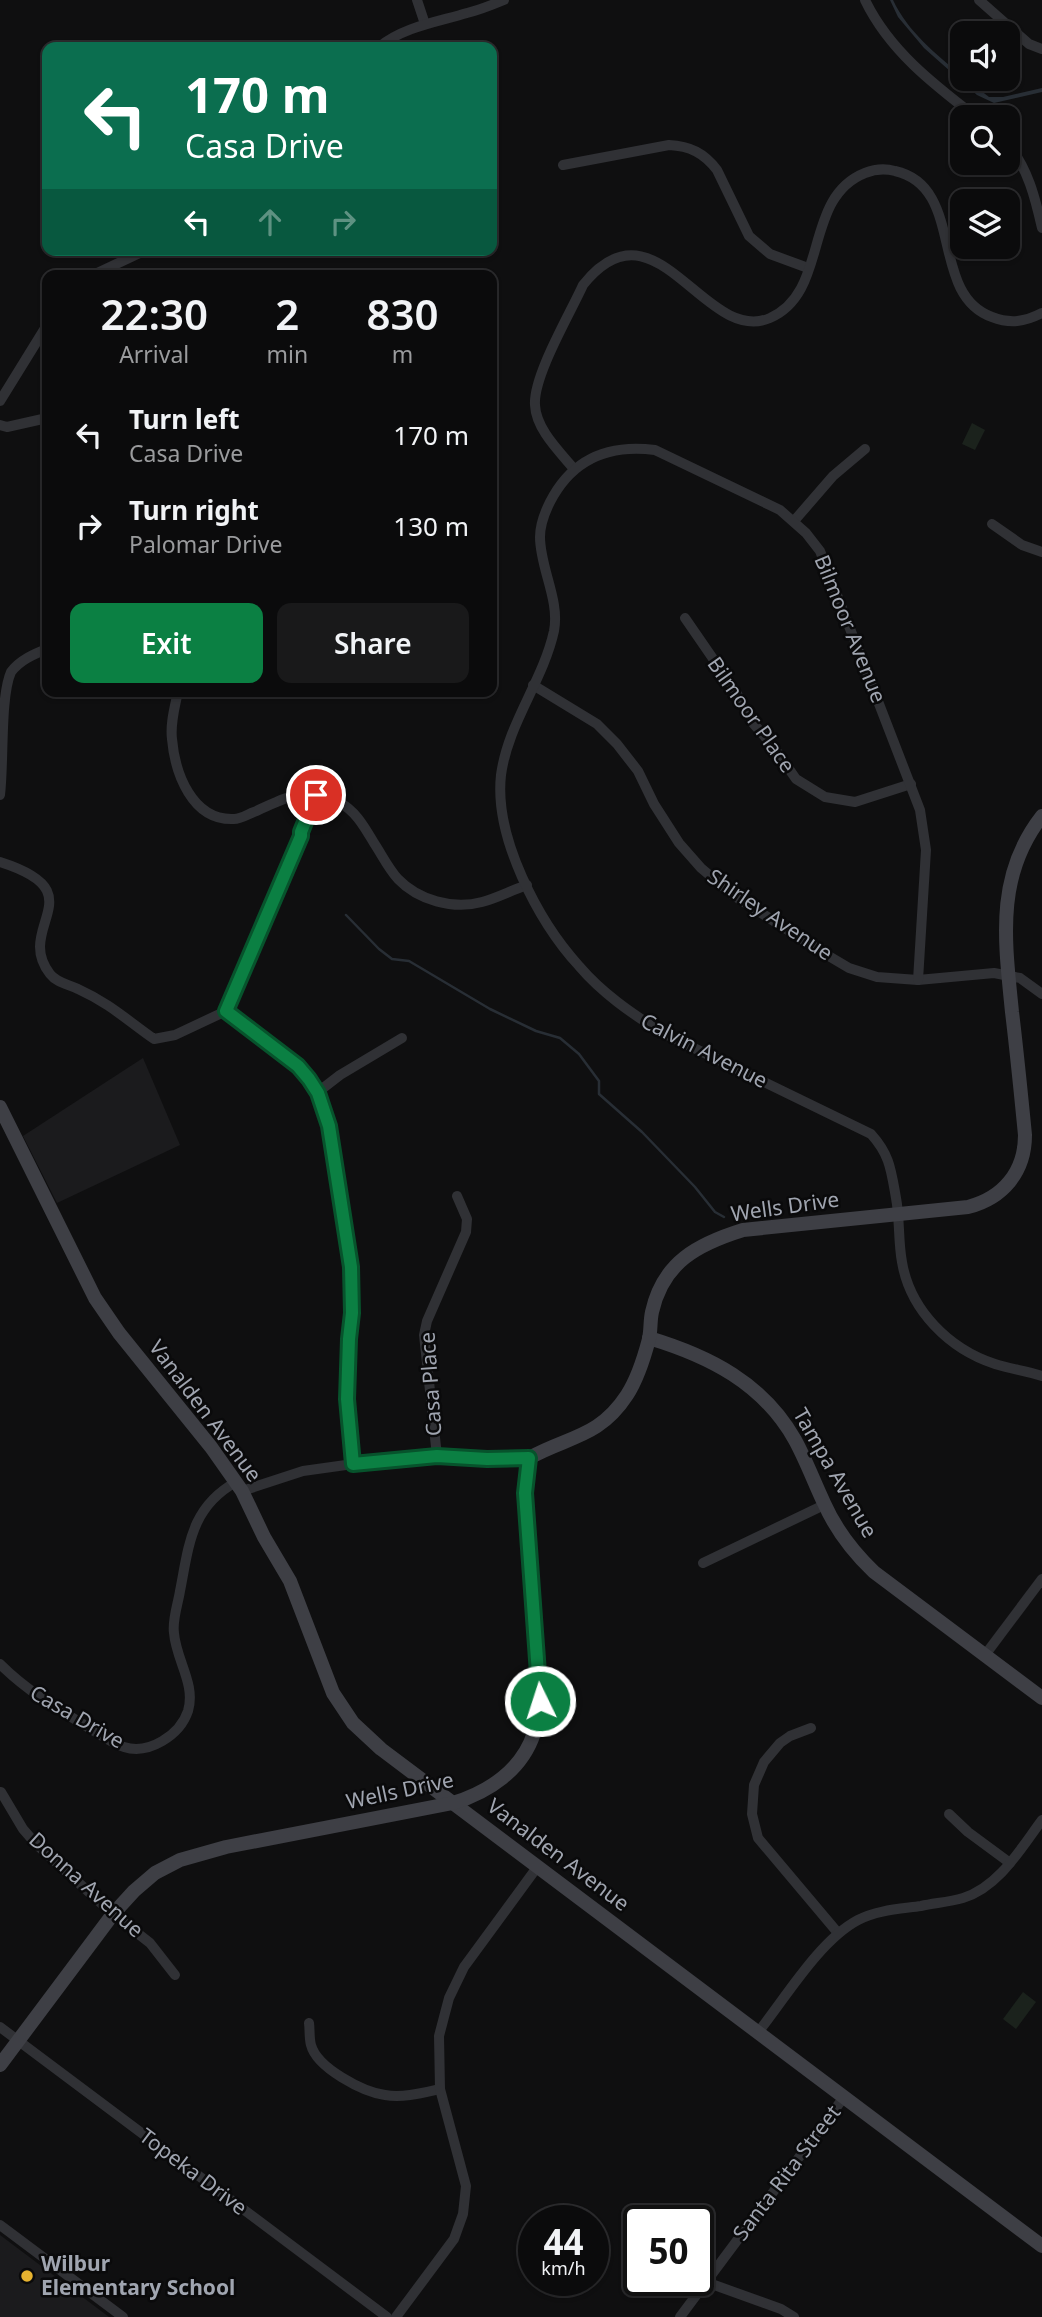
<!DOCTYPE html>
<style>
:root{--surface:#0b0b0c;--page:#19191a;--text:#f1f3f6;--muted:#9a9b9d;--line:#2b2b2d;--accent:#0b8043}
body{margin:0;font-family:"Noto Sans",sans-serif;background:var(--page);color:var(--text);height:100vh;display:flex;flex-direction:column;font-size:26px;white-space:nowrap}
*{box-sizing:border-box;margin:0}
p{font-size:23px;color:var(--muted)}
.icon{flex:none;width:38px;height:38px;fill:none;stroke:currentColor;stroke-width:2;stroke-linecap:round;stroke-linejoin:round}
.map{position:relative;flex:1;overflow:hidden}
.drawer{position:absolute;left:42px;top:270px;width:455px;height:427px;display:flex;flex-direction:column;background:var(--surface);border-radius:14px;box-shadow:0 2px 5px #0004,0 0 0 2px var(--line)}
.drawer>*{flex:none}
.guide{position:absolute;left:42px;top:42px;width:455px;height:214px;border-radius:14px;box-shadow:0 2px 5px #0004,0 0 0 2px var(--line);background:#0b6e4f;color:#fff;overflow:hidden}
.buttons{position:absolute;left:950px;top:21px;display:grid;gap:14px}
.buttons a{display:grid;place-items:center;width:70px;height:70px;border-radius:14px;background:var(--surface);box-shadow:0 2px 5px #0004,0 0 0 2px var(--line);font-size:35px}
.speed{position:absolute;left:518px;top:2205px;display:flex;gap:14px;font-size:35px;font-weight:700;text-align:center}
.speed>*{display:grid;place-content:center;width:91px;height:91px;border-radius:50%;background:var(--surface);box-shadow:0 2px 5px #0004,0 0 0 2px var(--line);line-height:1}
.speed small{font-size:18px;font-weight:400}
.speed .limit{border:4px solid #111;border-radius:10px;background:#fff;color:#111}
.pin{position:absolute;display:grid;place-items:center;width:60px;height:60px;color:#fff;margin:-30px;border:4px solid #fff;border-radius:50%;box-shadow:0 2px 7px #0007}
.me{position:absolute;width:77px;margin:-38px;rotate:356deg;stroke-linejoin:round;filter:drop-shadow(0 0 5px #0008)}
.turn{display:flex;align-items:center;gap:24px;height:147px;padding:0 28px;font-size:32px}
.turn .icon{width:91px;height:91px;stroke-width:2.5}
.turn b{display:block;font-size:49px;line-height:60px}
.lanes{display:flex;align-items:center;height:66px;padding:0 28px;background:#0003;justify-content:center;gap:35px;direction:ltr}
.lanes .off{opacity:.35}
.eta{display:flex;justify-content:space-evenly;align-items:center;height:119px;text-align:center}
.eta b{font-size:42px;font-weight:600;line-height:49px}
.action{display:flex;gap:14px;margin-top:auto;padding:14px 28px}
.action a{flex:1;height:80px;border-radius:14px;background:var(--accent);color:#fff;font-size:28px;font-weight:600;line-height:80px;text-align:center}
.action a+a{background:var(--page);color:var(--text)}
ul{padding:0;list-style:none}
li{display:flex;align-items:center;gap:21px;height:91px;padding:0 28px}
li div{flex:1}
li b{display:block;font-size:26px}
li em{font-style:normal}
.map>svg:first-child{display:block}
.built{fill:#1b1b1d}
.green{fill:#1b221c}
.water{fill:#282e35}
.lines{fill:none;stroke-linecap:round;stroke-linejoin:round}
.stream{stroke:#282e35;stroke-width:2.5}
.street{stroke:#303135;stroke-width:10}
.secondary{stroke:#3e3f45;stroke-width:14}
.route-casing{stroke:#07532c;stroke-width:18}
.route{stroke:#0b8043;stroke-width:12}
.poi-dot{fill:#e7b330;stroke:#0a0a0b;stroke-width:2.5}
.labels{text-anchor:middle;stroke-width:5;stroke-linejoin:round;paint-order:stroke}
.street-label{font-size:21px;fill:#a0a5b0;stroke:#0a0a0b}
.poi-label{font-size:21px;font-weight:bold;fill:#a0a5b0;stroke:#0a0a0b;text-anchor:start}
</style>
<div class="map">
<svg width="1042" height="2317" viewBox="0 0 1042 2317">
<rect width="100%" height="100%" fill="#0f0f10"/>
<g class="built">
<polygon points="143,1058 180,1145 57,1203 23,1136"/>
<polygon points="0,2235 109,2317 0,2317"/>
</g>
<g class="green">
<polygon points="972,423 985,430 975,450 962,444"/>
<polygon points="1023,1992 1036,2002 1016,2029 1003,2019"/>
</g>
<path class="water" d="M890,0H893C908,32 936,54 962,76V79H966L989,97H1003L1042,88V92L994,103L977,95L924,48L898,17Z"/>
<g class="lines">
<polyline class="stream" points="346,915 379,949 392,959 409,961 490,1009 536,1031 560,1038 579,1054 599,1081 599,1094 642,1132 695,1187 715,1212 724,1217"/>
<g class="street">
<polyline points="417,0 425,24"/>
<path d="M865,0C889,50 933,84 976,117"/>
<polyline points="979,0 1029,44 1042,49"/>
<path d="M379,47C403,27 437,22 467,13C480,10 492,5 504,0"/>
<path d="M1008,144C1028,169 1035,197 1042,228"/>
<path d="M563,165L669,145C690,146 704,153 717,170L749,236L770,254L808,268"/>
<polyline points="93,275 146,250"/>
<polyline points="0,401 47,325"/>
<polyline points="0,425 7,427 47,418"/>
<path d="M574,469C559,451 536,429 535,405C533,376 570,314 583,285C656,193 704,346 770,318C830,292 802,198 865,173C875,169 884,168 895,171C966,187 928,294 992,317C1010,324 1025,322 1042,313"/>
<polyline points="794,521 833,476 865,449"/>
<polyline points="992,524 1022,545 1042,552"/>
<polyline points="685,618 736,692 752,722 773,746 796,779 825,797 855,802 911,784"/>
<polyline points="533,685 597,724 617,744 638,771 654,804 679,843 701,868 733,895 827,955 849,968 877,977 918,980 994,973 1020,978 1042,994"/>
<path d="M178,691C175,707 170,723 172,739C175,773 192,821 234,819C241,819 248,814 254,812C286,798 306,784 340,803C356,811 365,828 374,843C382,855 388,868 398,879C418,900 453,910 482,902C497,898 512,890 527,885"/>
<polyline points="284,691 288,691"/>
<path d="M0,795C4,762 0,697 11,672C20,660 34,654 47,649"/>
<path d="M0,862C98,893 13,927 50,974C57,983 68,984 78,989C109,1003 127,1020 154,1039L175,1035L226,1011"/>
<path d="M918,980L926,850L920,810L820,551L806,533L780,510L655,450C609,444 572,459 550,502C545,512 540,525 540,537C540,568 560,600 554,631C543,681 508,723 501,775C494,837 538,921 579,966C602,993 631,1013 661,1032L871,1134C890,1155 891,1170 896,1198C900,1219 898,1241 902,1262C910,1310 949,1349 995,1364C1011,1369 1027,1371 1042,1376"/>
<polyline points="226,1011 298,1066 309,1079 318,1092 329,1126 351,1267 352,1313 349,1339 347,1399 353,1464"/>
<polyline points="226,1011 301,836 301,832 316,795"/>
<polyline points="318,1092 340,1075 402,1038"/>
<polyline points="437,1456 424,1335 427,1321 466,1232 467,1219 457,1196"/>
<polyline points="242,1491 303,1471 353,1464 437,1456 529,1458"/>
<polyline points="703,1563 824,1505"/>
<polyline points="985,1655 1042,1579"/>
<path d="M0,1664C27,1691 58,1709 91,1729C101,1735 113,1744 124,1747C149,1755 180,1735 188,1711C196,1684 176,1660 174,1633C172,1620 178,1604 180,1591C189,1545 191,1507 236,1482"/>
<polyline points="811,1728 790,1736 780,1743 764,1762 754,1785 752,1814 758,1838 838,1933"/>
<polyline points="1,1792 23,1829 36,1844 113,1914 150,1943 175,1975"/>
<polyline points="949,1814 968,1832 1010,1863"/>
<path d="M309,2023C310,2030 309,2038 311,2045C317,2068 363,2092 385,2095C403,2098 422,2093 440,2089"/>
<polyline points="0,2027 387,2317"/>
<path d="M759,2031C786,1997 820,1940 858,1920C877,1910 900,1909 921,1906C935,1903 949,1902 963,1898C999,1887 1021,1848 1042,1820"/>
<polyline points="0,2225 123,2317"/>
<polyline points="706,2282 781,2309 794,2317"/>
<polyline points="396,2317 454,2239 463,2214 466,2186 440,2089 439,2036 449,1998 464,1967 538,1866"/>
<polyline points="680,2317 844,2097"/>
</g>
<g class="secondary">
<polyline points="0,1107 95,1298 119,1333 211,1447 242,1491 264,1537 290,1581 333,1693 353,1723 381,1749 1042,2246"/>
<path d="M649,1338C709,1356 763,1383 795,1440C806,1460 814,1482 824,1503C836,1530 853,1552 874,1572L1042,1698"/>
<path d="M0,2065L113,1914L134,1891L155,1873L180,1860L226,1847L453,1803C489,1792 522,1770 534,1733C538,1723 538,1711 540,1701L525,1493L529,1458C568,1436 599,1438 627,1395C638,1378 644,1358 649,1339C651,1330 650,1321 652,1312C663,1262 698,1244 743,1230L968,1207C1003,1198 1025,1172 1025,1135C1021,1094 1017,1053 1012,1012C1005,941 995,876 1042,816"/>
</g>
</g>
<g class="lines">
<defs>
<polyline id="route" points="316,795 301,832 301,836 226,1011 298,1066 309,1079 318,1093 329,1126 351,1267 352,1313 349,1339 347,1399 353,1464 437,1456 487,1459 529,1458 525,1493 540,1701"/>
</defs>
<use href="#route" class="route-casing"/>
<use href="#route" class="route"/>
</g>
<circle class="poi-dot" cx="27" cy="2276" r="7"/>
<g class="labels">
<g class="street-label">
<text transform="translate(850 629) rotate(68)" y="7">Bilmoor Avenue</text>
<text transform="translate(751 715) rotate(55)" y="7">Bilmoor Place</text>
<text transform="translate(770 915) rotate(34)" y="7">Shirley Avenue</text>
<text transform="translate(704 1051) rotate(27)" y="7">Calvin Avenue</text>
<text transform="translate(785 1207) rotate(-8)" y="7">Wells Drive</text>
<text transform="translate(431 1384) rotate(-94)" y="7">Casa Place</text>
<text transform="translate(205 1411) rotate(53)" y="7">Vanalden Avenue</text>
<text transform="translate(835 1473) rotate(60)" y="7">Tampa Avenue</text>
<text transform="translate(77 1717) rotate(30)" y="7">Casa Drive</text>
<text transform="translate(400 1791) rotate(-12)" y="7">Wells Drive</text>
<text transform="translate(558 1855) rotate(37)" y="7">Vanalden Avenue</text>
<text transform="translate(86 1885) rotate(42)" y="7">Donna Avenue</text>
<text transform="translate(193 2172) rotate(37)" y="7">Topeka Drive</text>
<text transform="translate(787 2173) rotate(-53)" y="7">Santa Rita Street</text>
</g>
<g class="poi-label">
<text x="41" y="2271">Wilbur<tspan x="41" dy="24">Elementary School</tspan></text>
</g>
</g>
</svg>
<div class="buttons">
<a><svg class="icon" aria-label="sound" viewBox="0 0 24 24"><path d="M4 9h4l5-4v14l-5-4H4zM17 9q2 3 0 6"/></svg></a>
<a><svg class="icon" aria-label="search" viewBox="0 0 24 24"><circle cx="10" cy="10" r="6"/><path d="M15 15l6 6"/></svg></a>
<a><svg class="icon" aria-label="layers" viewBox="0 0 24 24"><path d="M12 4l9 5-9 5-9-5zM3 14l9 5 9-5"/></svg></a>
</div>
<div class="speed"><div>44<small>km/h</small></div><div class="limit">50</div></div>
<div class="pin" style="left:316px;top:795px;background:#d93025"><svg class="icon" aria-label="arrive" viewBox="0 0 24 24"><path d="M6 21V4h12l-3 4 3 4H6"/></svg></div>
<svg class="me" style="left:540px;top:1701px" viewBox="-20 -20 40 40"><circle r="17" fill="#0b8043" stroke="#fff" stroke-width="3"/><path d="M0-11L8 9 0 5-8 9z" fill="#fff"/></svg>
<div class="guide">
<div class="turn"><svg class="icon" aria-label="left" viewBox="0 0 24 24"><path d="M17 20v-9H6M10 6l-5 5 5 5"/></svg><div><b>170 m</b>Casa Drive</div></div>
<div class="lanes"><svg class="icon" aria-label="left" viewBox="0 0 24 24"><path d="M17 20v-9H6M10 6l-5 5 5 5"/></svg><svg class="icon off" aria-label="ahead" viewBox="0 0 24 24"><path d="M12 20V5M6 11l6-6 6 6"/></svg><svg class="icon off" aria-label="right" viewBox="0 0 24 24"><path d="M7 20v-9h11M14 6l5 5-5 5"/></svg></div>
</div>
<section class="drawer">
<div class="eta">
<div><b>22:30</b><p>Arrival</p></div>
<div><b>2</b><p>min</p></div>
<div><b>830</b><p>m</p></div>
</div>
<ul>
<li><svg class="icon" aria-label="left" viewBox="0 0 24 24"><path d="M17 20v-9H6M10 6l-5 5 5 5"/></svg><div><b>Turn left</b><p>Casa Drive</p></div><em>170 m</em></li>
<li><svg class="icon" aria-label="right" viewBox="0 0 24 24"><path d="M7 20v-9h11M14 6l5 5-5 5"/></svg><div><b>Turn right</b><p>Palomar Drive</p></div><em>130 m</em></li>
</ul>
<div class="action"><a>Exit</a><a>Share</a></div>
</section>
</div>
